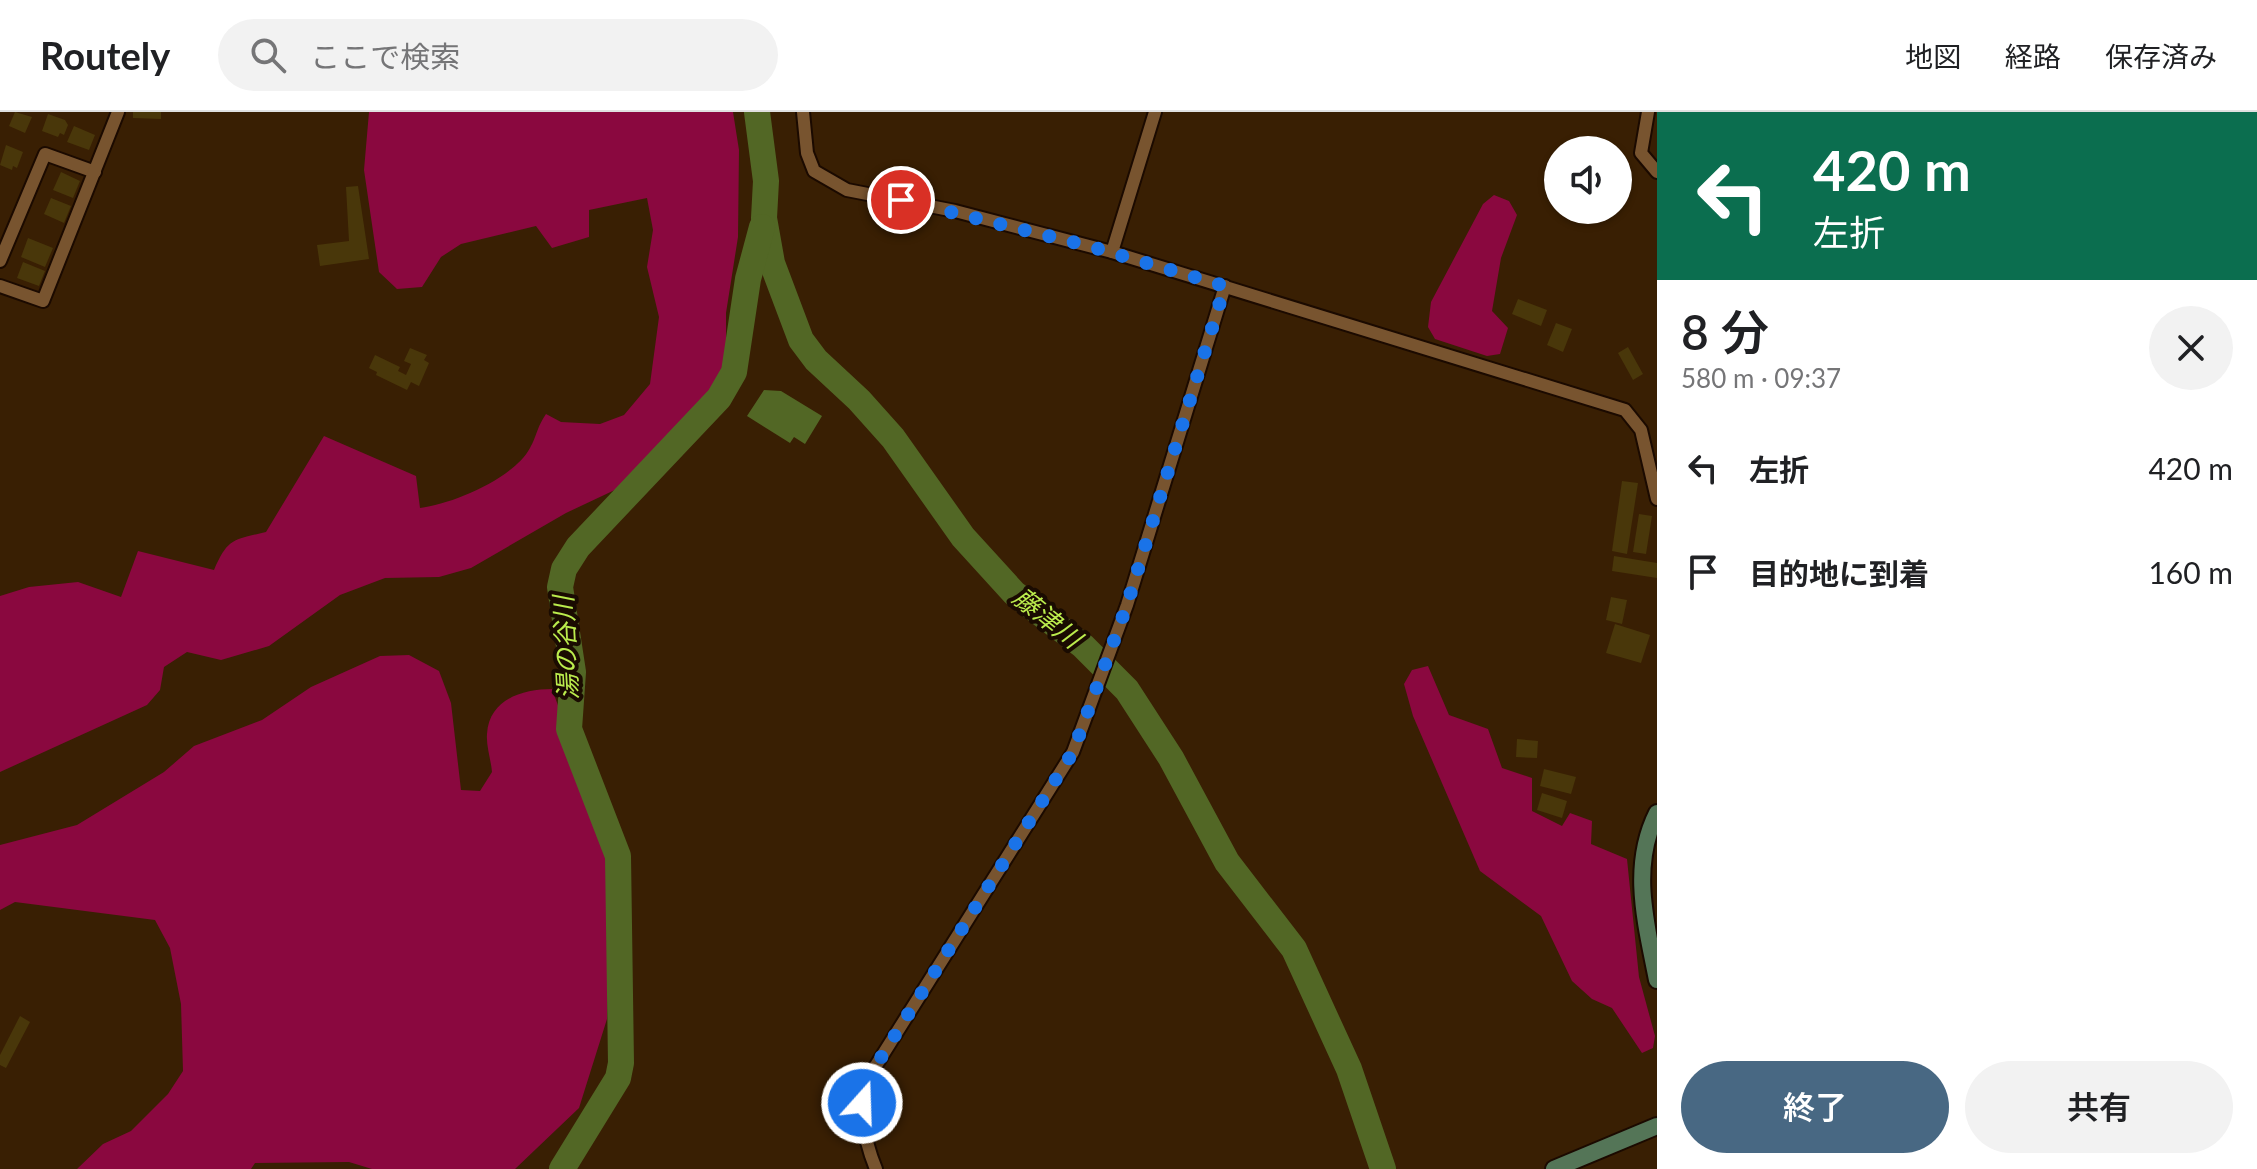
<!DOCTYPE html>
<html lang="ja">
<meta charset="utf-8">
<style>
:root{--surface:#fff;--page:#f2f2f2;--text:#202124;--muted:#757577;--line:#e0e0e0;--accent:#486883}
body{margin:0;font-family:Lato,"Noto Sans JP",sans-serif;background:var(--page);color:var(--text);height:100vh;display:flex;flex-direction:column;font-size:30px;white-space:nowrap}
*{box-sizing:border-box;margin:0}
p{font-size:26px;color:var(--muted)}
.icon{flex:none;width:44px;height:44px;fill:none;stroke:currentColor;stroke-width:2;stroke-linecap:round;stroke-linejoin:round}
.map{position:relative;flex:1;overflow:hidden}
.side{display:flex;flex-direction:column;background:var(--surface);width:600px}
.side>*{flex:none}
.banner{background:#0b6e4f;color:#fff;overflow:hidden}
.controls{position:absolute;left:1544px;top:24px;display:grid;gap:16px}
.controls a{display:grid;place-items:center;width:88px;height:88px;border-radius:50%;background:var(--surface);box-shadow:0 2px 6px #0004;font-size:40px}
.pin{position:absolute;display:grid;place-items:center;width:68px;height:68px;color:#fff;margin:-34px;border:4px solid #fff;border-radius:50%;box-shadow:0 2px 8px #0007}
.me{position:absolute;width:88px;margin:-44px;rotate:20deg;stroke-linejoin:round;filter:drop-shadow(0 0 6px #0008)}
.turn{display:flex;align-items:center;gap:28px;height:168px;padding:0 24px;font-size:36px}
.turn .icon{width:104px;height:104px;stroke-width:2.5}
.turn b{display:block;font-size:56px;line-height:68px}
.round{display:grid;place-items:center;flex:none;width:84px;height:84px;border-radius:42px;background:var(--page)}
.overview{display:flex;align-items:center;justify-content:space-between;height:136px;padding:0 24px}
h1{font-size:48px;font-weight:600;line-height:60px}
.button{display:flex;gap:16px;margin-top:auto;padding:16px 24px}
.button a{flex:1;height:92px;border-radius:48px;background:var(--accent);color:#fff;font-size:32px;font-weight:600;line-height:92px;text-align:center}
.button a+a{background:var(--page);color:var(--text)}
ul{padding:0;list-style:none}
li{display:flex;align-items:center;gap:24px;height:104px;padding:0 24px}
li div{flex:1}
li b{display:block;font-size:30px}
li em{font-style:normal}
header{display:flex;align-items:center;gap:48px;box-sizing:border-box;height:112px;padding:0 40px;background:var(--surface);border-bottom:2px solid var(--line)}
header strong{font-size:38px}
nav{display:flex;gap:44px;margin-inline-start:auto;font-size:28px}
.search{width:560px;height:72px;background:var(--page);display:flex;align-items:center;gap:20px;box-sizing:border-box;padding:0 28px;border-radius:44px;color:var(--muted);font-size:30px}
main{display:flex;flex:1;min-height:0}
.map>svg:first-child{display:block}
.forest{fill:#8a083f}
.water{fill:#526725}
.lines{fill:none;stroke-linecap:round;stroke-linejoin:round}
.river{stroke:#526725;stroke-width:26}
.building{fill:#49370a}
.street-casing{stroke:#1b0a00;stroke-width:16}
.secondary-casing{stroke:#1b0a00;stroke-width:20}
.street{stroke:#78542f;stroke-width:12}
.secondary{stroke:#547557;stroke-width:16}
.route{stroke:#1a73e8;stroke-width:14;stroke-dasharray:0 25.2}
.labels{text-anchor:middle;stroke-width:8;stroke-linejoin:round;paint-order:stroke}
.water-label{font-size:26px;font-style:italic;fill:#bbec4d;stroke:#1a0b01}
</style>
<header>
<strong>Routely</strong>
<div class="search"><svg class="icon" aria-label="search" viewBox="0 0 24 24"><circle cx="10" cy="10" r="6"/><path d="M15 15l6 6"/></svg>ここで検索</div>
<nav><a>地図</a><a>経路</a><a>保存済み</a></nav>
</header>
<main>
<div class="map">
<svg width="1657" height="1057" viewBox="0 0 1657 1057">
<rect width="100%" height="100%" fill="#391f03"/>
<g class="forest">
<path d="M369,0H733L739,38L738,125L726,201V255L709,283L663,339L619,376L566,401L471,456L439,465L385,466L340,483L269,534L221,548L187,540L164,555L160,578L147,593L0,660V484L29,475L78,470L121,485L138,439L214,458C228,426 233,428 266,420L324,324L416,364L420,396C453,392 514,366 530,336C537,324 536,317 546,302L561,310L600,312L624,303L650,272L659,205L647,155L653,118L647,86L589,98V125L552,136L536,114L461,132L441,145L422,175L397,177L379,160L364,58Z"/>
<polygon points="1494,83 1509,89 1517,103 1501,146 1492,199 1508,216 1500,242 1487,244 1435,227 1428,215 1431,190 1483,92"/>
<path d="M409,543L439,559L451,591L461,678L480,679L492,660C491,648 486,634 487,622C489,587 523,577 552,577L613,745L607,907L579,996L515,1057H372L349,1050L255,1051L251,1057H77L103,1032L131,1019L168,982L183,959L181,892L170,836L155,808L15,790L0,798V733L77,713L164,660L194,634L262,608L311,575L380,544Z"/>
<polygon points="1428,554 1449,603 1488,617 1502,656 1532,666 1532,699 1562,714 1570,701 1592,709 1591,732 1627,747 1639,865 1655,924 1653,936 1642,941 1612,896 1592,887 1572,869 1541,804 1480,759 1413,604 1404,572 1412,558"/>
</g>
<polygon class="water" points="764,278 781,279 822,304 805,332 794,325 790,331 747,304"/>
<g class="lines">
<g class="river">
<polyline points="757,0 766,69 764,106 772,151 801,228 816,248 859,288 893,326 963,425 1014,481 1083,534 1127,578 1171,646 1227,750 1294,837 1349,957 1383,1057"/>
<polyline points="562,1057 618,966 621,951 618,744 569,617 573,560 560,475 564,457 578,435 719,286 734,260 748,167 762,115"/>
</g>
</g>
<g class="building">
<polygon points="15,0 32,5 25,21 9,14"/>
<polygon points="133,0 161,0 161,7 133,6"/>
<polygon points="48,2 65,8 68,13 64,23 60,21 58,25 42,19"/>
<polygon points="74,14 95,23 89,38 67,30"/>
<polygon points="6,33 23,40 17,56 13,54 12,58 0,53"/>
<polygon points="61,60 80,69 73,86 53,78"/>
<polygon points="358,74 369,147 320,154 317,133 349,129 346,75"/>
<polygon points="51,86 71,94 64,111 44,102"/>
<polygon points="28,126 53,136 45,155 21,145"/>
<polygon points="23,150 45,159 39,174 17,166"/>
<polygon points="1518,187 1547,198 1541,214 1512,202"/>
<polygon points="1556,211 1572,217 1563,240 1547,233"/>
<polygon points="1628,235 1643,262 1633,268 1618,241"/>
<polygon points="410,236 427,243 424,248 429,251 419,274 411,270 407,278 376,263 377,260 369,256 375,243 400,255 398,259 406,263 411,252 404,249"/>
<polygon points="1622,369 1638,371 1627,442 1612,439"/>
<polygon points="1639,402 1652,404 1646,442 1633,440"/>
<polygon points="1614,444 1657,451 1657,466 1612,459"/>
<polygon points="1611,485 1627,488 1622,512 1606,508"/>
<polygon points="1615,512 1650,523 1641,551 1606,541"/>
<polygon points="1517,627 1538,629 1537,646 1516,645"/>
<polygon points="1544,657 1576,665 1571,682 1540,674"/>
<polygon points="1542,681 1567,689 1562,706 1537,698"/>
<polygon points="20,904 30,910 6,956 0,953 0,943"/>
</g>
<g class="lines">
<defs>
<g id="street">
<polyline points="803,0 807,41 814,59 847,78 955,99 1112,140 1625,298 1641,318 1657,387"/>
<polyline points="1648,0 1641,41 1657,60"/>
<polyline points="1112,140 1155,0"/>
<polyline points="0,149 45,42 95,60"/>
<polyline points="0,174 43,189 118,0"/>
<path d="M876,1057C862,1023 860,998 870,963L1073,640L1127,493L1225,174"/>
</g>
<g id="secondary">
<path d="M1657,701C1630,755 1646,811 1657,868"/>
<polyline points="1554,1057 1657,1014"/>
</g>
</defs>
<use href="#street" class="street-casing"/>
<use href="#secondary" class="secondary-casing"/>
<use href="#street" class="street"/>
<use href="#secondary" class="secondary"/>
</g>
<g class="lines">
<polyline class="route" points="862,991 870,963 1073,640 1127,493 1225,174 1085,133 901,88"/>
</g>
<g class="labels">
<g class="water-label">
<text transform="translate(1047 506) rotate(39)" y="9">藤津川</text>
<text transform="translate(566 536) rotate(-93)" y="9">湯の谷川</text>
</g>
</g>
</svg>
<div class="controls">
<a><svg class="icon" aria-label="sound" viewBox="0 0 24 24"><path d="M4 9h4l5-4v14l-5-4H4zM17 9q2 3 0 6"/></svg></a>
</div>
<div class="pin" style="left:901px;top:88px;background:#d93025"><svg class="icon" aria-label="arrive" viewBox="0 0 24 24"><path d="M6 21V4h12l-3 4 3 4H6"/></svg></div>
<svg class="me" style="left:862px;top:991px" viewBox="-20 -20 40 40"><circle r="17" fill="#1a73e8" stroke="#fff" stroke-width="3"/><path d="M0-11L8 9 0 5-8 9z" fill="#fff"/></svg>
</div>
<section class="side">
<div class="banner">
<div class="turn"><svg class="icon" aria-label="left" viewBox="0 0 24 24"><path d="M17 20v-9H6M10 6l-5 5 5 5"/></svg><div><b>420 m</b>左折</div></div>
</div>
<div class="overview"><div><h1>8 分</h1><p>580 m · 09:37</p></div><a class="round"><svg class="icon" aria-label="close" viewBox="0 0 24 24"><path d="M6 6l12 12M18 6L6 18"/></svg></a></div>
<ul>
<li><svg class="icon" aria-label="left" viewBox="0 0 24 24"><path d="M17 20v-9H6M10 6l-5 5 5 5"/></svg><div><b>左折</b></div><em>420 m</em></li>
<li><svg class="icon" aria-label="arrive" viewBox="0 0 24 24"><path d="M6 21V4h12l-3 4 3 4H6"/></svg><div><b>目的地に到着</b></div><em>160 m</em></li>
</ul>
<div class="button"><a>終了</a><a>共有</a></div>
</section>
</main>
